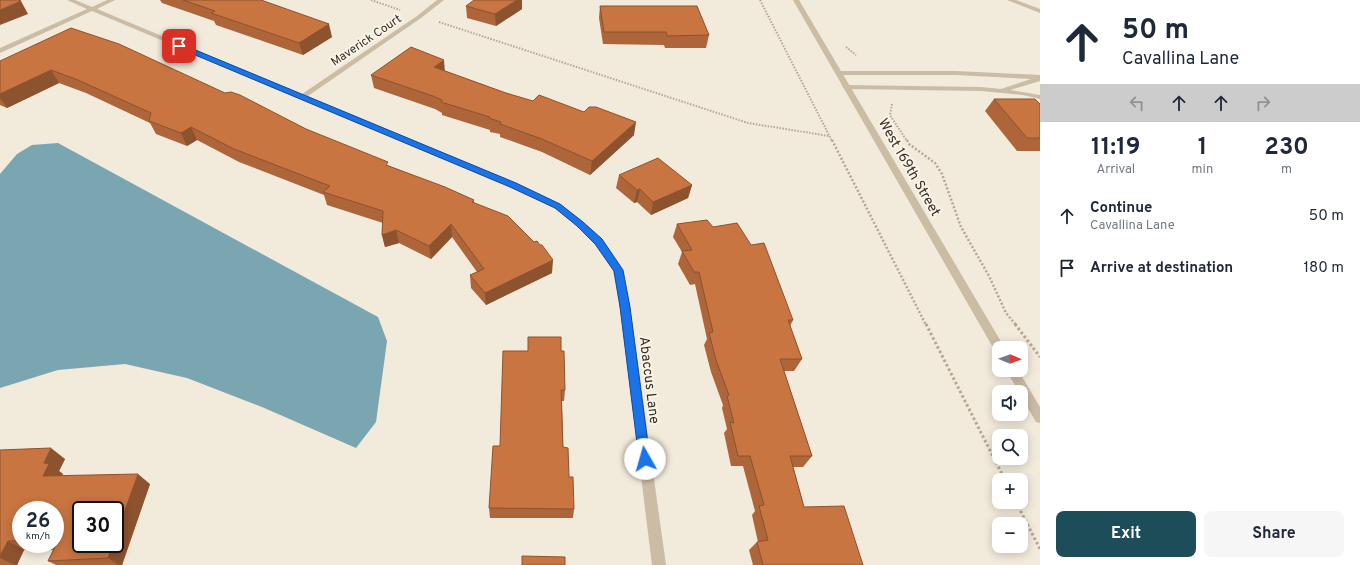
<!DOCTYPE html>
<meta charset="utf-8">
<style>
:root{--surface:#fff;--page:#f6f6f7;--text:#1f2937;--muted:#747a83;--accent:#1c4d59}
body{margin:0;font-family:Overpass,sans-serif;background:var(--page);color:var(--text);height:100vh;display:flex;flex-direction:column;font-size:15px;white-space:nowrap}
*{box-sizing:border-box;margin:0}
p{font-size:13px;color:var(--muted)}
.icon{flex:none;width:22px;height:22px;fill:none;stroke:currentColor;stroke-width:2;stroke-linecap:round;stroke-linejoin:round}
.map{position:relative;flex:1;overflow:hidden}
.sheet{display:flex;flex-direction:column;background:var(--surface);width:320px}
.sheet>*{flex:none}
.guide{background:#fff;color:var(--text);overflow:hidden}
.needle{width:26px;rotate:91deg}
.controls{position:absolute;left:992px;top:341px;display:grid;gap:8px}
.controls a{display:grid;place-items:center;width:36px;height:36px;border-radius:8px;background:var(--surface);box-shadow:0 2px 10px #0003;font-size:20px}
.speed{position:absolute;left:12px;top:501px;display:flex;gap:8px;font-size:20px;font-weight:700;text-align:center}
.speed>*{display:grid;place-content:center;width:52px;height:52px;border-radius:50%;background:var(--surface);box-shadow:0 2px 10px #0003;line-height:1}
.speed small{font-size:10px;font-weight:400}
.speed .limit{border:2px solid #111;border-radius:6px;background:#fff;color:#111}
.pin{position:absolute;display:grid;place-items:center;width:34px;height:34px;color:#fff;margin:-17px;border-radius:8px;box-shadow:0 2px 6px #0006}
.me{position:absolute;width:44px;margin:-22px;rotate:353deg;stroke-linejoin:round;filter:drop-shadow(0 0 3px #0008)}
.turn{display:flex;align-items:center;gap:14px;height:84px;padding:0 16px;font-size:18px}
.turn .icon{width:52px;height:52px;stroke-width:2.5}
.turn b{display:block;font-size:28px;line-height:34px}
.lanes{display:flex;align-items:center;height:38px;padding:0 16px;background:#0003;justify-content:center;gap:20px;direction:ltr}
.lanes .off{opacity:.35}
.eta{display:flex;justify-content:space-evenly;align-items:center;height:68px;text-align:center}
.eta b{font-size:24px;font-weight:700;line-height:28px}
.primary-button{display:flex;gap:8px;margin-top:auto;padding:8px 16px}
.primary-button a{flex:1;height:46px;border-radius:8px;background:var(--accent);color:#fff;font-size:16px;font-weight:700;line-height:46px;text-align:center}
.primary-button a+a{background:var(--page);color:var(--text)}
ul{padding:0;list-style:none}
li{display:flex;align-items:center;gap:12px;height:52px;padding:0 16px}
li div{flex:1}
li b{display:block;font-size:15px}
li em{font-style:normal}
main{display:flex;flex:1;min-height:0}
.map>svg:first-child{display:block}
.water{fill:#79a6b0}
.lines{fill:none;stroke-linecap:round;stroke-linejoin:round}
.path-far2{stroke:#b7a690;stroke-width:2;stroke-dasharray:1.5 1.5;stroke-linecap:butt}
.path-far1{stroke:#b7a690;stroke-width:2.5;stroke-dasharray:2 2;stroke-linecap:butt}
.path{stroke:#b7a690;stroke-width:3;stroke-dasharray:2.5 2.5;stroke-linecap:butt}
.service{fill:#cbbca6;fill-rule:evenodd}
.minor{fill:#cbbca6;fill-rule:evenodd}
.tertiary{fill:#cbbca6;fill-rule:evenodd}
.wall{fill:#ad6539;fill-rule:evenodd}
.shaded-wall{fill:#8d522e}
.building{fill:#c97542;stroke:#8d522e}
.route{fill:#1a73e8;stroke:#114b97}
.labels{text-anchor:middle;stroke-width:4;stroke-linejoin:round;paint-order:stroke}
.far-street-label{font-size:12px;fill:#372e27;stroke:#faf4e7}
.street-label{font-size:14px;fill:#372e27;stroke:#faf4e7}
</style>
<main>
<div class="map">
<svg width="1040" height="565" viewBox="0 0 1040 565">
<rect width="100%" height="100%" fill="#f2eadb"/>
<polygon class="water" points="58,143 378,317 387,341 376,422 356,448 262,407 187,378 125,364 58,370 0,388 0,174 17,154 32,145"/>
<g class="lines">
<g class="path-far2">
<polyline points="371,0 400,10"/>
<polyline points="760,0 832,141"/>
<polyline points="439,22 748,123 829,136"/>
<polyline points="846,47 856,55"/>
<polyline points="892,104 890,115 907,141"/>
</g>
<g class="path-far1">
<polyline points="832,140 926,325"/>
<polyline points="907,140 909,144 935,163 942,174 961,227 989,276 1006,313 1016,325"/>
</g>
<g class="path">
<polyline points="926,324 1005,480"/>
<polyline points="1015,324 1040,357"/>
<polyline points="1016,502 1040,549"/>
</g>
<g class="service">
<polygon points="1007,0 1016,0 1040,9 1040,13"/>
<polygon points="836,71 956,71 1040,75 1040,81 1010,90 1040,95 1040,99 1023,95 981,91 846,89 842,87 846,85 981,87 1001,89 1031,79 956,75 836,75"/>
</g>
<polygon class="minor" points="67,0 75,0 92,7 107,0 115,0 97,9 302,94 417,16 437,0 444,0 421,18 308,96 516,183 560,204 583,222 601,239 621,267 630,307 666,565 652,565 620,307 613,271 595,243 577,226 554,208 510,187 92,11 0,53 0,48 87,9"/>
<g class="tertiary">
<polygon points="793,0 799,0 1003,345 1004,348 999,348 999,353 995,351"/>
<polygon points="1006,370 1018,370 1040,407 1040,423 1036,422 1021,396 1021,392 1019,392"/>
</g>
</g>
<g class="wall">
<polygon points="160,0 261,0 332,37 303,55 216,25 214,21 162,3"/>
<polygon points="466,6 522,9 496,26 467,18"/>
<polygon points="600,6 709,35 706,48 665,48 664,45 603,44 599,18"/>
<polygon points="0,61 225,93 389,166 474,200 474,203 552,273 486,305 471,288 470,275 477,272 452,237 431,259 399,243 385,247 382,235 383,223 327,205 324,195 239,162 197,140 187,146 156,134 150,123 86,93 59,83 7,108 0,105"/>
<polygon points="445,71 506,93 634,135 590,175 542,152 500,137 500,134 490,132 490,130 442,115 442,113 435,109 374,88 371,75"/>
<polygon points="994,99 1040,104 1040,151 1017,151 985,111"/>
<polygon points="619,175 692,185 688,198 651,215 637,202 634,203 616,188"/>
<polygon points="677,224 713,227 793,320 790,326 802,359 794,371 784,371 812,456 803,467 793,467 804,507 863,565 753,565 749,550 757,542 758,542 752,515 755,511 743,466 731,466 724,433 727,429 722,408 723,405 711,372 704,345 707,339 695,284 690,285 678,264 682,252 673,237"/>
<polygon points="528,337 561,351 565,390 564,401 562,401 563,447 574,509 573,518 490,518 489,508 500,446 528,351"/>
<path d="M0,450L65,459L59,471L63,474L62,475L150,484L122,565H56L48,561L53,550H24L17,565H0ZM21,510H55V544H21Z"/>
</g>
<g class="shaded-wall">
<polygon points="517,0 522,0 522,9 496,26 495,14"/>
<polygon points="21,1 28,14 0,25 0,10"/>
<polygon points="329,24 332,37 303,55 299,43"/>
<polygon points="444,60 445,73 434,67"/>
<polygon points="51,70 59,83 7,108 0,98 0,94"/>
<polygon points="636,122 634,135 590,175 592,161"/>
<polygon points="191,127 197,140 187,146 181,133"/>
<polygon points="692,185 688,198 651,215 653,202"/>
<polygon points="640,189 637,202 634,203 637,190"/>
<polygon points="451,224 452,237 431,259 429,246"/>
<polygon points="396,230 399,243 385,247 382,235"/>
<polygon points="553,260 552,273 486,305 485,293"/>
<polygon points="51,448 65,459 59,471 63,474 57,486 43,476 44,463"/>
<polygon points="138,474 150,484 122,565 119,565 108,558 113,544 115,544 115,538"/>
<polygon points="8,541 24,550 17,565 15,565 0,558 0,556"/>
</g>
<g class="building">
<polygon points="0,0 18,0 21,1 0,10"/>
<polygon points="183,0 261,0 329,24 299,43 211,13 215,11"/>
<polygon points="474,0 517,0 495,14 466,6"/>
<polygon points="600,6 697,6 709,35 667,36 666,32 604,32"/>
<polygon points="71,28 119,44 225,93 231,92 240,95 306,129 388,162 386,165 445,187 474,200 472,202 508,216 534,242 537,241 540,245 542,245 553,260 485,293 470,275 484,269 451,224 429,246 396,230 382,235 383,211 323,192 330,186 234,149 191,127 181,133 149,121 151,113 78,80 51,70 0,94 0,61"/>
<polygon points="411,47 444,60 434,67 506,93 533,101 539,95 584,112 589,107 596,107 636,122 592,161 542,139 500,124 501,122 489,118 490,117 441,102 442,100 433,96 371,75"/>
<polygon points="994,99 1035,99 1040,104 1040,138 1027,138"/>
<polygon points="658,158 692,185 653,202 640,189 637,190 619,175"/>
<polygon points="707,220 713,227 737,223 751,245 764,243 793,320 788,320 802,359 780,359 812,456 790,456 804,507 844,506 863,565 763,565 757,542 768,540 759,506 764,505 750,456 738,456 730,422 734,423 727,396 729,395 716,360 709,333 713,332 699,272 694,272 682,251 692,250 677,224"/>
<polygon points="528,337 561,337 561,351 564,351 565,390 561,390 563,447 568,448 569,477 573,477 574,509 489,508 493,446 500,446 503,351 528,351"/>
<polygon points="51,448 44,463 49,464 43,476 138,474 115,538 115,510 81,510 81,544 113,544 108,558 48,561 58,541 55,541 55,510 21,510 21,541 8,541 0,556 0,450"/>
<polygon points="522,556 565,557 565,565 522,565"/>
</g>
<polygon class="route" points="176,44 181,44 516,183 560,204 583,222 602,239 623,270 630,307 650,459 649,462 645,464 641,462 639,459 620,307 614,271 595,244 577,226 555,208 510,187 176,47"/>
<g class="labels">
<g class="far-street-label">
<text transform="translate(366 40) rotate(-34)" y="4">Maverick Court</text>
</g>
<g class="street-label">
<text transform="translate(910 167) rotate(60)" y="5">West 169th Street</text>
<text transform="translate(650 380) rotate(83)" y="5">Abaccus Lane</text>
</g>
</g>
</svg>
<div class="controls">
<a><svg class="needle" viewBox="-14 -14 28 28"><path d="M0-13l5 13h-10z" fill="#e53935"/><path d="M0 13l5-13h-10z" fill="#747a83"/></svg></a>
<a><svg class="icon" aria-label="sound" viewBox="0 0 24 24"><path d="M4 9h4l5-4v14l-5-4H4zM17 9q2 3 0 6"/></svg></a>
<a><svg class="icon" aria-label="search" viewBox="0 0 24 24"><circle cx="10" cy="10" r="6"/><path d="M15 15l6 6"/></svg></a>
<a>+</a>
<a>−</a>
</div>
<div class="speed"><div>26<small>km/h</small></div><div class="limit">30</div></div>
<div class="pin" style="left:179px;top:46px;background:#d93025"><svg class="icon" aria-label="arrive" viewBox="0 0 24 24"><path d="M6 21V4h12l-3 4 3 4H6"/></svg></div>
<svg class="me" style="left:645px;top:459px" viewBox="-20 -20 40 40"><circle r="19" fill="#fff"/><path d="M0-13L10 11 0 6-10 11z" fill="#1a73e8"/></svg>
</div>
<section class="sheet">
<div class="guide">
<div class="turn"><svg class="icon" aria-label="ahead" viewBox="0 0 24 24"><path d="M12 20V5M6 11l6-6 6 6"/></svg><div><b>50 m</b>Cavallina Lane</div></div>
<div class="lanes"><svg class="icon off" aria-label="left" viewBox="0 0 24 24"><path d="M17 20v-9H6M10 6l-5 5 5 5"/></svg><svg class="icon" aria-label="ahead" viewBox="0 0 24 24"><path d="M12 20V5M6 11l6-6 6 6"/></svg><svg class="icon" aria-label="ahead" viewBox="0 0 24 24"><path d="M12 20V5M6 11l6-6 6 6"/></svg><svg class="icon off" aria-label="right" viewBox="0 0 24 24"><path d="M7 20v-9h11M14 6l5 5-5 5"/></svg></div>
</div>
<div class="eta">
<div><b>11:19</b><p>Arrival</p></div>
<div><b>1</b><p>min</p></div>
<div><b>230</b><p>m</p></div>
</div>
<ul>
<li><svg class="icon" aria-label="ahead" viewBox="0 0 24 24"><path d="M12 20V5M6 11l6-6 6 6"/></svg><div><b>Continue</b><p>Cavallina Lane</p></div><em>50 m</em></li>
<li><svg class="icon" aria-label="arrive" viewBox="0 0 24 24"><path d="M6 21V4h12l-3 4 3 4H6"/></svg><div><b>Arrive at destination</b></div><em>180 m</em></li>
</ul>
<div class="primary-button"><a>Exit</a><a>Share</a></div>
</section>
</main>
